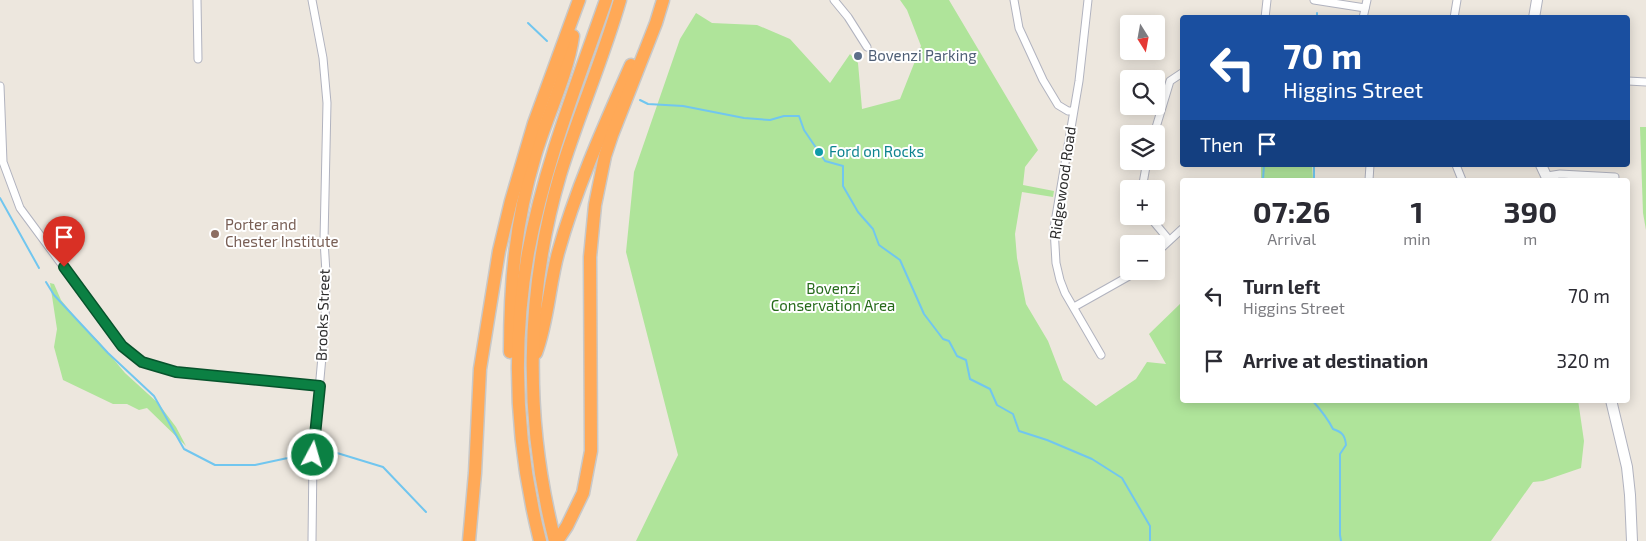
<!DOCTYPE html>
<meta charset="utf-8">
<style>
:root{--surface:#fff;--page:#f2f2f3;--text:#2b2b33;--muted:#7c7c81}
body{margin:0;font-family:"Exo 2",sans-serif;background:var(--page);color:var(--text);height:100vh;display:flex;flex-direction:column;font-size:19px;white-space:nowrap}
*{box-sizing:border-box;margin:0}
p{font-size:16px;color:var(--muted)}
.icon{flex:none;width:28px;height:28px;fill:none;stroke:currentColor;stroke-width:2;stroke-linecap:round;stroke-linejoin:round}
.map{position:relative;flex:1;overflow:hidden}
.panel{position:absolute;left:1180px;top:178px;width:450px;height:225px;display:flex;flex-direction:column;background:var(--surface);border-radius:5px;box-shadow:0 2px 12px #0003}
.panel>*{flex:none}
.guide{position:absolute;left:1180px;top:15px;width:450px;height:152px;border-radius:5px;box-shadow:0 2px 12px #0003;background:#1a4fa0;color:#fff;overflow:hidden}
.needle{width:32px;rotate:169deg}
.controls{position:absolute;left:1120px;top:15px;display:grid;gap:10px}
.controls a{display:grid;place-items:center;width:45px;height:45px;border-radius:5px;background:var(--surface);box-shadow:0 2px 12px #0003;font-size:25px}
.pin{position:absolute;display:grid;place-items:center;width:42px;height:42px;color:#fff;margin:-51px -21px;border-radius:50% 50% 50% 0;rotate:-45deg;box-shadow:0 0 5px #0007}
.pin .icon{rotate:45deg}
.me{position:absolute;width:55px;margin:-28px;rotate:6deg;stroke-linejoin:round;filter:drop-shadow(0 0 4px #0008)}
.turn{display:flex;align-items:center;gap:18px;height:105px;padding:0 20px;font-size:22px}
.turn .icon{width:65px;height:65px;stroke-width:2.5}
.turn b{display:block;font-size:35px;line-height:42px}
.then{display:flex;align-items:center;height:48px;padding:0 20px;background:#0003;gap:10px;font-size:19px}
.eta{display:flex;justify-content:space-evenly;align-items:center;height:85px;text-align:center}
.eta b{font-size:30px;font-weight:700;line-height:35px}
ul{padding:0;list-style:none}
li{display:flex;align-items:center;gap:15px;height:65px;padding:0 20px}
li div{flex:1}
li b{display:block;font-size:19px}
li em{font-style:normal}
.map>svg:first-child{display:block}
.green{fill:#afe49a}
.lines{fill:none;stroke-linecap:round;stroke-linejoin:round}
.stream{stroke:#71c6ef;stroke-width:2}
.street-casing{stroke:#b1b3bf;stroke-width:9}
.secondary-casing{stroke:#b1b3bf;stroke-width:12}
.highway-casing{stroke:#c8c8c8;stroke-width:15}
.street{stroke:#fff;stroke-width:7}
.secondary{stroke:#fff;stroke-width:10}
.highway{stroke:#ffa957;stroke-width:12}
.route-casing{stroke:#07532c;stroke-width:12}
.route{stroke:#0b8043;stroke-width:9}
.service-dot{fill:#5c6f8a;stroke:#fff;stroke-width:2}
.culture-dot{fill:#0f9aa8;stroke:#fff;stroke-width:2}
.education-dot{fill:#8d6e63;stroke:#fff;stroke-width:2}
.labels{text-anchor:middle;stroke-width:4;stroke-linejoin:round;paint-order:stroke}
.service-label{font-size:15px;fill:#4e5e75;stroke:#fff;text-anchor:start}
.culture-label{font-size:15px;fill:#0d838f;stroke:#fff;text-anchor:start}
.street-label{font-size:15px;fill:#2b2b2b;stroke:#fff}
.education-label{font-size:15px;fill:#785e54;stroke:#fff;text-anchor:start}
.park-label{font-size:15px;fill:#266a1a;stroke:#fff}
</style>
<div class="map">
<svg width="1646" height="541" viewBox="0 0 1646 541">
<rect width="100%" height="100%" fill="#ede7de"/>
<g class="green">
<polygon points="900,0 949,0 1038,150 1025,167 1023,185 1054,191 1053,197 1022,192 1015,234 1017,258 1026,304 1048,341 1063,380 1096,406 1136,379 1147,362 1166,364 1149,334 1182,302 1182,400 1578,400 1584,441 1581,468 1543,481 1533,482 1491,541 636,541 678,455 626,252 634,172 680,39 696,13 712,23 757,25 790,39 830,83 850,54 858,63 862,109 900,99 921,46 907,10"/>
<polygon points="1640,127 1646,127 1646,230 1643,213"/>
<polygon points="1261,165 1312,165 1313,180 1261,180"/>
<polygon points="50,283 54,284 61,300 80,323 100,343 125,373 158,403 176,427 186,446 147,408 139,410 127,404 113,404 63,380 54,347 57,329"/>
</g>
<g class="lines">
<g class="stream">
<polyline points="1317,18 1317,13"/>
<polyline points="528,23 547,41"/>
<polyline points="640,100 648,104 683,106 744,118 770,120 784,116 799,116 804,130 825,161 843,166 843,186 858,212 873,229 879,245 900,260 924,314 943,339 949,341 957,356 966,360 970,379 990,389 997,405 1013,414 1019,431 1047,440 1092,459 1122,478 1150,526 1150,541"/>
<polyline points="1263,180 1264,165"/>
<polyline points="1314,180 1314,165"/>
<polyline points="0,198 39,268"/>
<polyline points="46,282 54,295 108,353 154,396 184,449 215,465 255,465 297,456 306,448"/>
<path d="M1312,400C1320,409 1327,417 1333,429C1342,432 1345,435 1346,445L1340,454V535L1341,541"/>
<polyline points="324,449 383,467 426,512"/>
</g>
<defs>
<g id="street">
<polyline points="197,0 198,59"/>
<polyline points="834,0 848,17 867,47"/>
<polyline points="1014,0 1019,28 1043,80 1058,105 1068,111 1073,111"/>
<polyline points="1088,0 1079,81 1054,228 1056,263 1060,280 1065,293 1101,355"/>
<polyline points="1314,0 1365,8"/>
<polyline points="1265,18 1267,0"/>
<polyline points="1363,18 1367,0"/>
<polyline points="1454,18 1457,0"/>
<polyline points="1628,81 1646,82"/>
<polyline points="0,86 3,162 20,208 122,346 141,362 175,372 320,386"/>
<polyline points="1154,134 1170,81 1182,73"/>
<polyline points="1456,165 1462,180"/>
<polyline points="1547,176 1560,174 1615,177"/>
<polyline points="1369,180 1370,165"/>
<polyline points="1142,189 1147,161"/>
<polyline points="1149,216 1169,240"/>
<polyline points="1156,253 1182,229"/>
<polyline points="1074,307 1138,271"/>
<polyline points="312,541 313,455 325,324 326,273 324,240 327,103 323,58 312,0"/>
</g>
<g id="secondary">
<polyline points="1534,18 1537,0"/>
<polyline points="1541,165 1548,180"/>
<polyline points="1611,400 1627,467 1630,495 1632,541"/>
</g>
<g id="highway">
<path d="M510,352C510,283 515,223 535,156C546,118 568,74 573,36"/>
<path d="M536,353C548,321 549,286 558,253C576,188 604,126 631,65"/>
<polyline points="469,541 475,473 480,369 499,251 511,201 534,123 579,0"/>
<path d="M540,541C516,446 511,349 528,253C544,166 577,83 606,0"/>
<path d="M555,541C524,421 525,294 560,175C578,116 603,59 620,0"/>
<polyline points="557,541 567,526 583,493 591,451 590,257 595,205 605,156 612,135 656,23 663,0"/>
</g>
</defs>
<use href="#street" class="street-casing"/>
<use href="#secondary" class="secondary-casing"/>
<use href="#highway" class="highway-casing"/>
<use href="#street" class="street"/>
<use href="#secondary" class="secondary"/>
<use href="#highway" class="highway"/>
</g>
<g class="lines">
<defs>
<polyline id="route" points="64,267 122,346 142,362 176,372 320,386 313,455"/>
</defs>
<use href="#route" class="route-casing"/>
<use href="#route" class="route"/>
</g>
<circle class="service-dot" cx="858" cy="56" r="5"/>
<circle class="culture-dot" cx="819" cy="152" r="5"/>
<circle class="education-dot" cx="215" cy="234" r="5"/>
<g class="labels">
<g class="service-label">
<text x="868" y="61">Bovenzi Parking</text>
</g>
<g class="culture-label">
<text x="829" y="157">Ford on Rocks</text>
</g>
<g class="street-label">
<text transform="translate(1063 183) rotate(-82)" y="5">Ridgewood Road</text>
<text transform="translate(323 315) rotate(-88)" y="5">Brooks Street</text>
</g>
<g class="education-label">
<text x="225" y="230">Porter and<tspan x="225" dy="17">Chester Institute</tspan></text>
</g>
<g class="park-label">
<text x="833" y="294">Bovenzi<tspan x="833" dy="17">Conservation Area</tspan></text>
</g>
</g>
</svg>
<div class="controls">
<a><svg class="needle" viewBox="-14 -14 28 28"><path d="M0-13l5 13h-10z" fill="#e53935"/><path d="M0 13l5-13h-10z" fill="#7c7c81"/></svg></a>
<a><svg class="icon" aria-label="search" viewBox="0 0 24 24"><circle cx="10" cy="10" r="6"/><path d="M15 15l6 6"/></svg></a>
<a><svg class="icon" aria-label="layers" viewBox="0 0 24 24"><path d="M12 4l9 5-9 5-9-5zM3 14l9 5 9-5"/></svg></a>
<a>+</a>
<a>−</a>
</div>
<div class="pin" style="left:64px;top:267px;background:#d93025"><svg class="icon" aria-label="arrive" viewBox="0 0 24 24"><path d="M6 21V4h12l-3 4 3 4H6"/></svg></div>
<svg class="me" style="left:313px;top:455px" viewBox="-20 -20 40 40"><circle r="17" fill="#0b8043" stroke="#fff" stroke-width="3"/><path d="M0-11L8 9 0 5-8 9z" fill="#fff"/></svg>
<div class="guide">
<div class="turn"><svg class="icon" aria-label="left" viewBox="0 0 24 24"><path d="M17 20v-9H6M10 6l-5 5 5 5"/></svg><div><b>70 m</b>Higgins Street</div></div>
<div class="then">Then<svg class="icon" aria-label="arrive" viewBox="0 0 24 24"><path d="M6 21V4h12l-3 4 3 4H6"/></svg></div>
</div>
<section class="panel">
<div class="eta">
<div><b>07:26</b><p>Arrival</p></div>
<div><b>1</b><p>min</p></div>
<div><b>390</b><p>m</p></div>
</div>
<ul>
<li><svg class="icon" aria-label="left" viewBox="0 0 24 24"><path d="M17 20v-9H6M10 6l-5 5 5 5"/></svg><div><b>Turn left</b><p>Higgins Street</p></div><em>70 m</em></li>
<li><svg class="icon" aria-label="arrive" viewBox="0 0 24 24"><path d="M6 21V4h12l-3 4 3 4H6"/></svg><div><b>Arrive at destination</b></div><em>320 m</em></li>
</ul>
</section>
</div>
